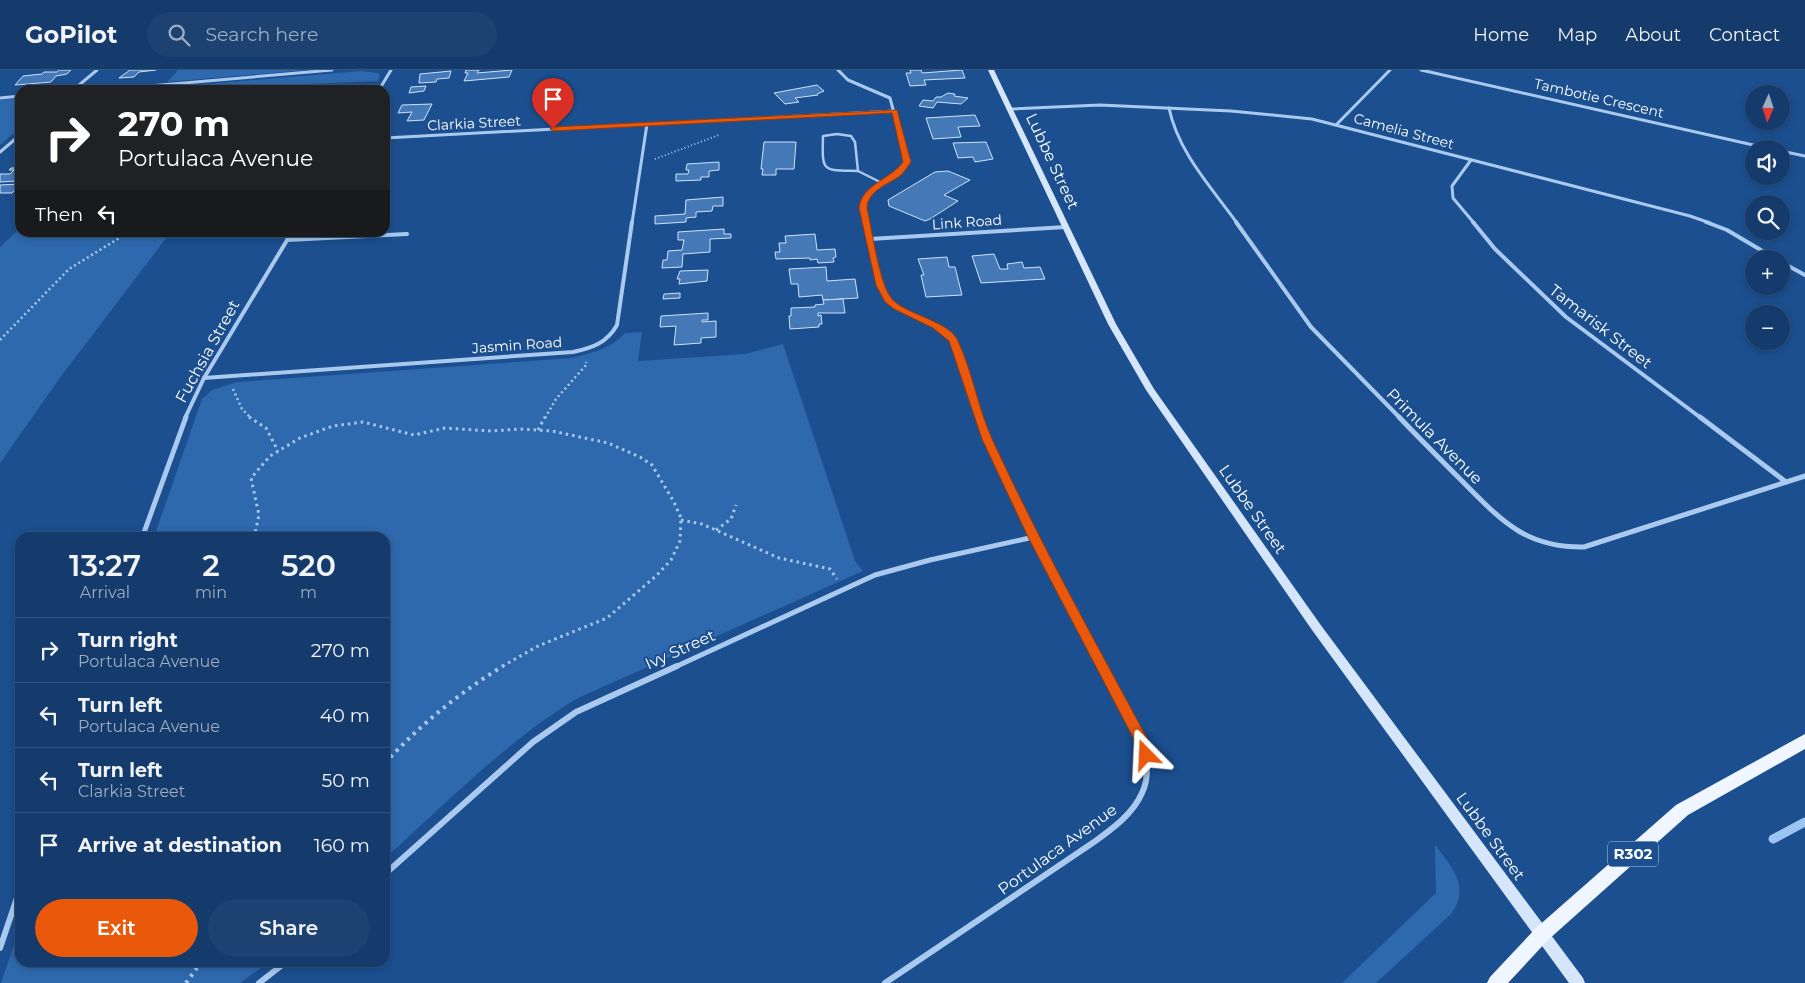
<!DOCTYPE html>
<meta charset="utf-8">
<style>
:root{--surface:#143b6b;--page:#1d4271;--text:#f1f3f6;--muted:#9dadc1;--line:#33557e;--accent:#ea580c}
body{margin:0;font-family:Montserrat,sans-serif;background:var(--page);color:var(--text);height:100vh;display:flex;flex-direction:column;font-size:19px;white-space:nowrap}
*{box-sizing:border-box;margin:0}
p{font-size:16px;color:var(--muted)}
.icon{flex:none;width:28px;height:28px;fill:none;stroke:currentColor;stroke-width:2;stroke-linecap:round;stroke-linejoin:round}
.map{position:relative;flex:1;overflow:hidden}
.drawer{position:absolute;left:15px;top:462px;width:375px;height:435px;display:flex;flex-direction:column;background:var(--surface);border-radius:15px;box-shadow:0 2px 8px #0003,0 0 0 1px var(--line)}
.drawer>*{flex:none}
.top-card{position:absolute;left:15px;top:15px;width:375px;height:152px;border-radius:15px;box-shadow:0 2px 8px #0003,0 0 0 1px var(--line);background:#202124;color:#fff;overflow:hidden}
.needle{width:32px;rotate:183deg}
.buttons{position:absolute;left:1745px;top:15px;display:grid;gap:10px}
.buttons a{display:grid;place-items:center;width:45px;height:45px;border-radius:50%;background:var(--surface);box-shadow:0 2px 8px #0003,0 0 0 1px var(--line);font-size:25px}
.pin{position:absolute;display:grid;place-items:center;width:42px;height:42px;color:#fff;margin:-51px -21px;border-radius:50% 50% 50% 0;rotate:-45deg;box-shadow:0 0 5px #0007}
.pin .icon{rotate:45deg}
.me{position:absolute;width:55px;margin:-28px;rotate:339deg;stroke-linejoin:round;filter:drop-shadow(0 0 4px #0008)}
.turn{display:flex;align-items:center;gap:18px;height:105px;padding:0 20px;font-size:22px}
.turn .icon{width:65px;height:65px;stroke-width:2.5}
.turn b{display:block;font-size:35px;line-height:42px}
.then{display:flex;align-items:center;height:48px;padding:0 20px;background:#0003;gap:10px;font-size:19px}
.eta{display:flex;justify-content:space-evenly;align-items:center;height:85px;text-align:center}
.eta b{font-size:30px;font-weight:600;line-height:35px}
.button{display:flex;gap:10px;margin-top:auto;padding:10px 20px}
.button a{flex:1;height:58px;border-radius:30px;background:var(--accent);color:#fff;font-size:20px;font-weight:600;line-height:58px;text-align:center}
.button a+a{background:var(--page);color:var(--text)}
ul{padding:0;list-style:none}
li{display:flex;align-items:center;gap:15px;height:65px;padding:0 20px;border-top:1px solid var(--line)}
li div{flex:1}
li b{display:block;font-size:19px}
li em{font-style:normal}
header{display:flex;align-items:center;gap:30px;box-sizing:border-box;height:70px;padding:0 25px;background:var(--surface);border-bottom:1px solid var(--line)}
header strong{font-size:24px}
nav{display:flex;gap:28px;margin-inline-start:auto;font-size:18px}
.search{width:350px;height:45px;background:var(--page);display:flex;align-items:center;gap:12px;box-sizing:border-box;padding:0 18px;border-radius:28px;color:var(--muted);font-size:19px}
.map>svg:first-child{display:block}
.green{fill:#2e69ad}
.lines{fill:none;stroke-linecap:round;stroke-linejoin:round}
.stream{stroke:#9cc4f0;stroke-width:9}
.building{fill:#4478b7;stroke:#cfe3fa}
.path-far3{stroke:#a9c9ee;stroke-width:2;stroke-dasharray:1 2.5;stroke-linecap:butt}
.path-far2{stroke:#a9c9ee;stroke-width:2.5;stroke-dasharray:2 3;stroke-linecap:butt}
.path-far1{stroke:#a9c9ee;stroke-width:3;stroke-dasharray:2.5 4;stroke-linecap:butt}
.path{stroke:#a9c9ee;stroke-width:4;stroke-dasharray:3 5;stroke-linecap:butt}
.lane{stroke:#a9c9ee;stroke-width:2.5}
.street-far3{stroke:#a9c9ee;stroke-width:3}
.street-far2{stroke:#a9c9ee;stroke-width:4}
.street-far1{stroke:#a9c9ee;stroke-width:5}
.street{stroke:#a9c9ee;stroke-width:6}
.secondary{fill:#d6e6fa;fill-rule:evenodd}
.primary{fill:#f0f6ff;fill-rule:evenodd}
.route{fill:#ea580c;stroke:#983908}
.labels{text-anchor:middle;stroke-width:4;stroke-linejoin:round;paint-order:stroke}
.far-street-label{font-size:14px;fill:#fff;stroke:#1b4f8f}
.shield{fill:#1b4f8f;stroke:#bbcadd;stroke-width:1}
.shield-label{font-size:15px;font-weight:bold;fill:#fff}
.street-label{font-size:16px;fill:#fff;stroke:#1b4f8f}
</style>
<header>
<strong>GoPilot</strong>
<div class="search"><svg class="icon" aria-label="search" viewBox="0 0 24 24"><circle cx="10" cy="10" r="6"/><path d="M15 15l6 6"/></svg>Search here</div>
<nav><a>Home</a><a>Map</a><a>About</a><a>Contact</a></nav>
</header>
<div class="map">
<svg width="1805" height="913" viewBox="0 0 1805 913">
<rect width="100%" height="100%" fill="#1b4f8f"/>
<g class="green">
<polygon points="178,0 305,0 167,12"/>
<polygon points="361,1 378,3 380,6 378,11 285,15 281,20 136,20"/>
<polygon points="20,28 20,58 0,75 0,30"/>
<polygon points="20,158 20,162 170,163 62,305 0,393 0,177"/>
<path d="M642,262L638,291L745,284L783,274L855,491L863,501L578,628C506,671 447,733 385,788V468L154,467L202,329L212,320L237,312L571,288C591,283 611,279 625,263Z"/>
<path d="M1435,775C1452,797 1471,817 1451,844L1376,913H1342L1436,823Z"/>
<polygon points="20,857 20,892 268,893 240,913 1,913"/>
</g>
<g class="lines">
<polyline class="stream" points="1773,769 1805,752"/>
</g>
<g class="building">
<polygon points="59,0 71,0 67,4 56,6 51,12 15,15 23,6 42,4 44,2 57,2"/>
<polygon points="130,0 156,0 139,2 134,7 119,8"/>
<polygon points="466,0 479,0 477,3 512,0 509,7 464,11 468,3 465,3"/>
<polygon points="910,0 921,0 922,3 962,0 965,8 924,10 926,15 910,16 906,3 911,3"/>
<polygon points="451,1 449,8 437,9 436,12 419,13 420,4"/>
<polygon points="359,15 357,18 350,20 322,20 328,20 330,16"/>
<polygon points="817,15 824,21 817,24 818,25 795,28 799,32 785,34 774,23"/>
<polygon points="426,16 424,21 409,23 411,17"/>
<polygon points="948,23 955,24 954,26 968,28 961,34 937,32 933,38 919,36 923,30 933,31 936,27 941,27"/>
<polygon points="432,34 424,50 407,51 412,42 398,43 402,35"/>
<polygon points="975,45 980,56 958,57 961,67 933,69 926,48"/>
<polygon points="764,72 796,72 794,99 776,99 776,105 762,105 763,99 761,99"/>
<polygon points="986,72 993,89 975,92 973,87 958,88 953,73"/>
<polygon points="719,92 719,100 709,101 709,107 701,107 701,110 676,111 676,104 688,104 689,100 686,100 687,94"/>
<polygon points="20,95 20,109 17,111 0,112 0,104 10,104 14,100 9,100 11,98 17,98"/>
<polygon points="948,101 970,110 944,125 958,131 930,149 925,151 889,136 888,130 935,102"/>
<polygon points="20,114 12,123 0,123 0,115"/>
<polygon points="723,127 723,136 713,136 712,141 696,142 696,147 686,148 686,152 655,154 655,146 685,144 686,130"/>
<polygon points="724,159 724,164 731,164 731,168 710,169 710,182 683,184 682,197 662,198 663,190 667,190 668,181 682,180 684,170 678,170 678,162"/>
<polygon points="815,164 817,180 835,179 836,187 833,188 834,192 818,193 817,189 810,190 810,188 776,189 775,182 780,182 779,173 786,173 785,166"/>
<polygon points="994,184 1000,199 1008,199 1007,194 1022,192 1024,198 1040,197 1045,209 981,213 972,186"/>
<polygon points="947,187 949,197 955,197 962,225 926,227 921,205 924,205 918,189"/>
<polygon points="826,197 827,211 855,209 858,228 823,230 822,225 799,227 798,214 791,214 789,199"/>
<polygon points="708,200 707,211 679,214 680,209 677,209 680,201"/>
<polygon points="680,223 680,228 663,229 664,224"/>
<polygon points="843,229 845,243 818,243 818,246 821,245 822,254 819,254 819,257 790,259 789,246 791,246 791,238 815,237 815,235 824,234 823,230"/>
<polygon points="708,243 708,250 702,250 702,252 716,251 716,267 701,268 701,273 674,275 676,256 660,257 661,246"/>
</g>
<g class="lines">
<polyline class="path-far3" points="655,89 719,65"/>
<g class="path-far2">
<polyline points="0,270 69,199 129,162"/>
<polyline points="233,319 242,339 251,348"/>
<polyline points="545,348 556,329 587,294 586,292"/>
</g>
<g class="path-far1">
<polyline points="249,347 266,358 278,381"/>
<polyline points="538,360 545,347"/>
<polyline points="681,450 702,454 779,488 830,499 837,509"/>
<polyline points="716,460 731,449 736,435"/>
<polyline points="254,468 259,445 251,408 270,386 300,368 333,356 363,352 414,365 445,358 491,361 520,359 552,361 608,373 640,387 652,395 674,432 681,448 680,471 671,490 656,506 607,548 538,576 501,597"/>
</g>
<g class="path">
<path d="M385,693C420,655 459,623 503,596"/>
<polyline points="186,913 201,892"/>
</g>
<g class="lane">
<path d="M837,64L851,66L855,72L858,101C822,100 822,103 823,66Z"/>
<polyline points="858,101 882,113"/>
</g>
<g class="street-far3">
<path d="M838,0L848,10L890,28L907,92C897,109 864,117 863,138C863,142 866,149 867,153"/>
<polyline points="1421,0 1771,79"/>
<polyline points="73,20 97,0"/>
<polyline points="103,20 332,0"/>
<polyline points="379,20 391,0"/>
<polyline points="0,28 20,26"/>
<path d="M1169,38C1178,82 1211,117 1237,153"/>
<polyline points="1010,39 1100,35 1231,41 1312,49 1690,146 1710,153"/>
<polyline points="1336,55 1390,0"/>
<polyline points="385,68 894,41"/>
<polyline points="1781,81 1805,86"/>
<polyline points="0,82 20,65"/>
<polyline points="1471,90 1452,116 1453,128 1474,153"/>
<polyline points="632,153 647,54"/>
</g>
<g class="street-far2">
<polyline points="866,152 883,223 897,237 936,256 953,269 980,348"/>
<polyline points="1236,152 1311,257 1400,348"/>
<polyline points="1473,152 1495,179 1566,247 1701,348"/>
<polyline points="1706,152 1727,160 1776,189"/>
<polyline points="870,169 1066,157"/>
<polyline points="287,170 407,164"/>
<polyline points="1781,192 1805,205"/>
<path d="M204,308L573,282C592,278 607,273 617,255L632,152"/>
<polyline points="185,348 204,308 292,162"/>
</g>
<g class="street-far1">
<polyline points="980,347 987,369 1034,467 1103,597"/>
<path d="M1399,347C1419,368 1440,389 1461,410C1500,449 1524,478 1584,477L1805,406"/>
<polyline points="1700,347 1786,412"/>
<polyline points="142,468 186,347"/>
<polyline points="675,597 875,505 930,490 1034,467"/>
</g>
<g class="street">
<polyline points="385,804 533,672 576,642 677,596"/>
<polyline points="0,878 20,819"/>
<polyline points="259,913 286,892"/>
<path d="M885,913L1094,772C1112,759 1133,744 1142,723C1161,683 1121,630 1102,596"/>
</g>
<polygon class="secondary" points="988,0 994,0 1116,254 1154,319 1320,554 1583,908 1585,913 1569,913 1312,560 1146,320 1108,254"/>
<polygon class="primary" points="1805,664 1805,679 1688,745 1548,870 1508,913 1487,913 1490,907 1536,858 1676,735"/>
</g>
<path class="route" d="M897,40L911,92C908,96 905,101 901,105C888,115 868,120 867,138C872,159 879,214 892,229C906,245 950,251 958,271C973,303 978,339 993,371C1040,473 1095,571 1148,670L1153,685L1151,689L1146,691L1141,689L1137,675L1028,467L982,369L949,271L933,258L894,239L885,232L876,215L859,138C861,115 891,109 903,92L892,43L553,61L550,59L553,57Z"/>
<g class="labels">
<g class="far-street-label">
<text transform="translate(1599 28) rotate(13)" y="5">Tambotie Crescent</text>
<text transform="translate(474 53) rotate(-3)" y="5">Clarkia Street</text>
<text transform="translate(1404 61) rotate(15)" y="5">Camelia Street</text>
<text transform="translate(967 152) rotate(-4)" y="5">Link Road</text>
<text transform="translate(517 275) rotate(-4)" y="5">Jasmin Road</text>
</g>
<rect class="shield" x="1608" y="771.5" width="50" height="25" rx="4"/>
<g class="shield-label">
<text x="1633" y="789">R302</text>
</g>
<g class="street-label">
<text transform="translate(1053 91) rotate(65)" y="6">Lubbe Street</text>
<text transform="translate(1601 256) rotate(38)" y="6">Tamarisk Street</text>
<text transform="translate(207 281) rotate(-61)" y="6">Fuchsia Street</text>
<text transform="translate(1435 366) rotate(45)" y="6">Primula Avenue</text>
<text transform="translate(1253 439) rotate(55)" y="6">Lubbe Street</text>
<text transform="translate(680 579) rotate(-24)" y="6">Ivy Street</text>
<text transform="translate(1491 766) rotate(54)" y="6">Lubbe Street</text>
<text transform="translate(1057 779) rotate(-36)" y="6">Portulaca Avenue</text>
</g>
</g>
</svg>
<div class="buttons">
<a><svg class="needle" viewBox="-14 -14 28 28"><path d="M0-13l5 13h-10z" fill="#e53935"/><path d="M0 13l5-13h-10z" fill="#9dadc1"/></svg></a>
<a><svg class="icon" aria-label="sound" viewBox="0 0 24 24"><path d="M4 9h4l5-4v14l-5-4H4zM17 9q2 3 0 6"/></svg></a>
<a><svg class="icon" aria-label="search" viewBox="0 0 24 24"><circle cx="10" cy="10" r="6"/><path d="M15 15l6 6"/></svg></a>
<a>+</a>
<a>−</a>
</div>
<div class="pin" style="left:553px;top:59px;background:#d93025"><svg class="icon" aria-label="arrive" viewBox="0 0 24 24"><path d="M6 21V4h12l-3 4 3 4H6"/></svg></div>
<svg class="me" style="left:1146px;top:685px" viewBox="-20 -20 40 40"><path d="M0-17L14 15 0 8-14 15z" fill="#ea580c" stroke="#fff" stroke-width="4"/></svg>
<div class="top-card">
<div class="turn"><svg class="icon" aria-label="right" viewBox="0 0 24 24"><path d="M7 20v-9h11M14 6l5 5-5 5"/></svg><div><b>270 m</b>Portulaca Avenue</div></div>
<div class="then">Then<svg class="icon" aria-label="left" viewBox="0 0 24 24"><path d="M17 20v-9H6M10 6l-5 5 5 5"/></svg></div>
</div>
<section class="drawer">
<div class="eta">
<div><b>13:27</b><p>Arrival</p></div>
<div><b>2</b><p>min</p></div>
<div><b>520</b><p>m</p></div>
</div>
<ul>
<li><svg class="icon" aria-label="right" viewBox="0 0 24 24"><path d="M7 20v-9h11M14 6l5 5-5 5"/></svg><div><b>Turn right</b><p>Portulaca Avenue</p></div><em>270 m</em></li>
<li><svg class="icon" aria-label="left" viewBox="0 0 24 24"><path d="M17 20v-9H6M10 6l-5 5 5 5"/></svg><div><b>Turn left</b><p>Portulaca Avenue</p></div><em>40 m</em></li>
<li><svg class="icon" aria-label="left" viewBox="0 0 24 24"><path d="M17 20v-9H6M10 6l-5 5 5 5"/></svg><div><b>Turn left</b><p>Clarkia Street</p></div><em>50 m</em></li>
<li><svg class="icon" aria-label="arrive" viewBox="0 0 24 24"><path d="M6 21V4h12l-3 4 3 4H6"/></svg><div><b>Arrive at destination</b></div><em>160 m</em></li>
</ul>
<div class="button"><a>Exit</a><a>Share</a></div>
</section>
</div>
